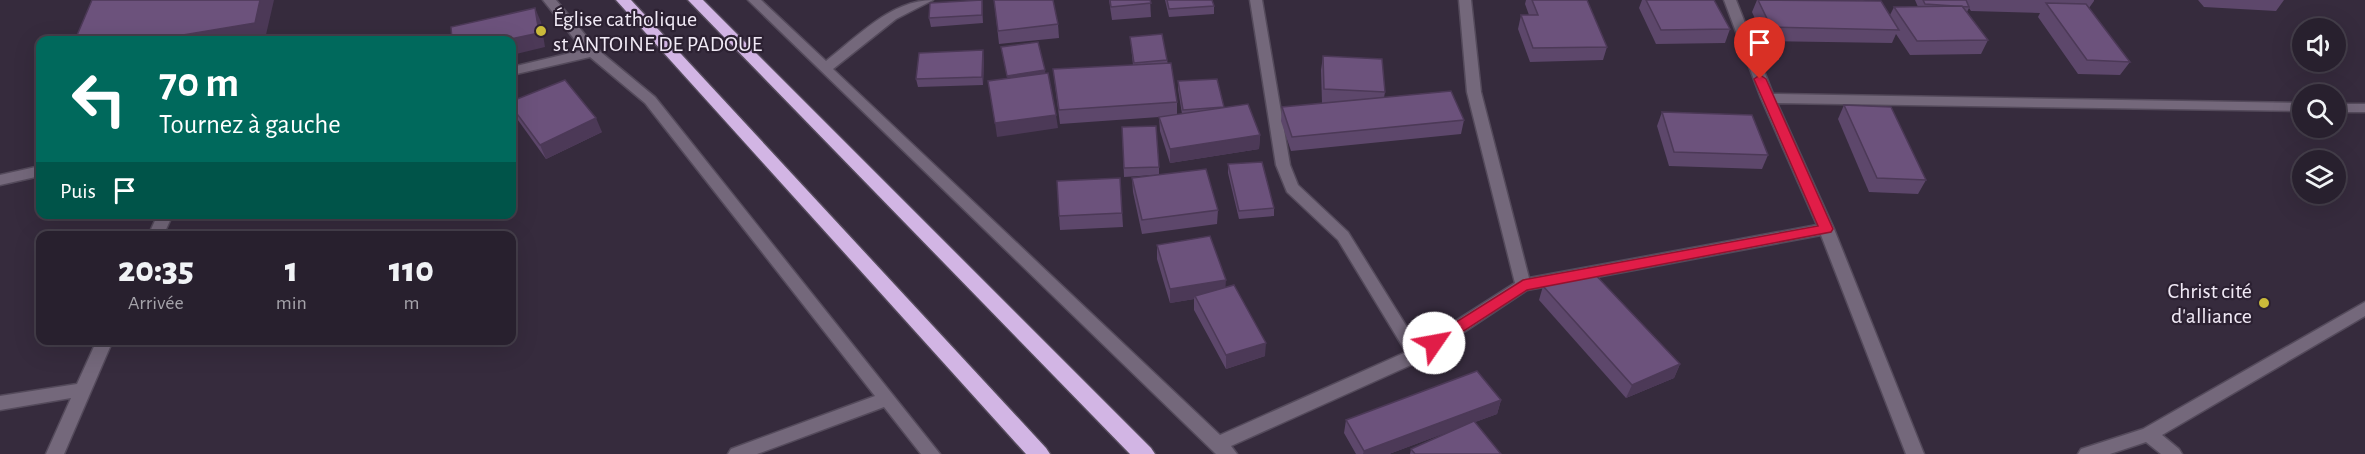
<!DOCTYPE html>
<html lang="fr">
<meta charset="utf-8">
<style>
:root{--surface:#28202e;--page:#342d3a;--text:#f1f3f6;--muted:#a5a3aa;--line:#443e4a}
body{margin:0;font-family:"Alegreya Sans",sans-serif;background:var(--page);color:var(--text);height:100vh;display:flex;flex-direction:column;font-size:22px;white-space:nowrap}
*{box-sizing:border-box;margin:0}
p{font-size:20px;color:var(--muted)}
.icon{flex:none;width:33px;height:33px;fill:none;stroke:currentColor;stroke-width:2;stroke-linecap:round;stroke-linejoin:round}
.map{position:relative;flex:1;overflow:hidden}
.side{position:absolute;left:36px;top:231px;width:480px;height:114px;display:flex;flex-direction:column;background:var(--surface);border-radius:12px;box-shadow:0 6px 24px #0002,0 0 0 2px var(--line)}
.side>*{flex:none}
.banner{position:absolute;left:36px;top:36px;width:480px;height:183px;border-radius:12px;box-shadow:0 6px 24px #0002,0 0 0 2px var(--line);background:#00695c;color:#fff;overflow:hidden}
.tools{position:absolute;left:2292px;top:18px;display:grid;gap:12px}
.tools a{display:grid;place-items:center;width:54px;height:54px;border-radius:50%;background:var(--surface);box-shadow:0 6px 24px #0002,0 0 0 2px var(--line);font-size:30px}
.pin{position:absolute;display:grid;place-items:center;width:51px;height:51px;color:#fff;margin:-62px -26px;border-radius:50% 50% 50% 0;rotate:-45deg;box-shadow:0 0 6px #0007}
.pin .icon{rotate:45deg}
.me{position:absolute;width:66px;margin:-33px;rotate:57deg;stroke-linejoin:round;filter:drop-shadow(0 0 4px #0008)}
.turn{display:flex;align-items:center;gap:21px;height:126px;padding:0 24px;font-size:27px}
.turn .icon{width:78px;height:78px;stroke-width:2.5}
.turn b{display:block;font-size:42px;line-height:51px}
.then{display:flex;align-items:center;height:57px;padding:0 24px;background:#0003;gap:12px;font-size:22px}
.eta{display:flex;justify-content:space-evenly;align-items:center;height:102px;text-align:center}
.eta b{font-size:36px;font-weight:800;line-height:42px}
.map>svg:first-child{display:block}
.lines{fill:none;stroke-linecap:round;stroke-linejoin:round}
.minor-casing{stroke:#544a5b;stroke-width:3}
.highway-casing{stroke:#544a5b;stroke-width:3}
.minor{fill:#74687b;fill-rule:evenodd}
.highway{fill:#d2b5e4;fill-rule:evenodd}
.wall{fill:#5d476b}
.shaded-wall{fill:#4c3957}
.building{fill:#6c527c;stroke:#4c3957;stroke-width:1.5}
.route{fill:#e11d48;stroke:#92132f;stroke-width:1.5}
.poi-dot{fill:#caba3a;stroke:#2c2132;stroke-width:2}
.labels{text-anchor:middle;stroke-width:4.5;stroke-linejoin:round;paint-order:stroke}
.poi-label{font-size:22px;fill:#f1eaf6;stroke:#2c2132;text-anchor:start}
</style>
<div class="map">
<svg width="2365" height="454" viewBox="0 0 2365 454">
<rect width="100%" height="100%" fill="#362b3d"/>
<g class="lines">
<defs>
<g id="minor">
<polygon points="543,0 556,0 597,49 655,97 940,454 921,454 884,407 757,454 728,454 731,449 875,396 645,103 590,57 512,75 512,67 583,50"/>
<path d="M748,0H761L826,61C857,37 891,0 933,0L896,19L833,69L1220,435L1406,352L1338,240L1287,192L1276,165L1250,0H1262L1290,165L1298,185L1348,232L1418,345L1515,283L1467,92L1459,0H1471L1481,92L1529,278L1817,225L1761,98L1724,0H1736L1773,94L2302,103V111L1777,103L1834,229L1924,454H1906L1821,235L1527,290L1422,360L1231,446L1237,454H1216Z"/>
<rect x="2336" y="104" width="29" height="8"/>
<polygon points="40,166 40,176 0,185 0,175"/>
<polygon points="158,214 173,214 163,236 148,236"/>
<polygon points="2365,302 2365,316 2162,435 2179,449 2182,454 2161,454 2146,442 2110,454 2078,454 2081,449 2143,429"/>
<polygon points="97,340 113,340 64,454 46,454 71,398 0,410 0,396 77,384"/>
</g>
<g id="highway">
<polygon points="616,0 631,0 1046,448 1050,454 1026,454"/>
<polygon points="688,0 703,0 1151,448 1155,454 1130,454"/>
</g>
</defs>
<use href="#minor" class="minor-casing"/>
<use href="#highway" class="highway-casing"/>
<use href="#minor" class="minor"/>
<use href="#highway" class="highway"/>
</g>
<g class="wall">
<polygon points="982,0 983,8 983,23 931,27 929,18"/>
<polygon points="994,0 1058,24 1059,38 999,44"/>
<polygon points="1109,0 1150,0 1151,17 1112,20"/>
<polygon points="1165,0 1212,0 1214,6 1214,14 1169,17"/>
<polygon points="1526,0 1587,0 1607,47 1603,60 1530,62 1518,29 1521,15 1529,15 1525,4"/>
<polygon points="1642,0 1714,0 1730,29 1725,43 1656,44 1639,8"/>
<polygon points="1757,0 1863,0 1890,15 1894,7 1918,7 1915,0 2094,0 2094,1 2089,8 2130,62 2120,75 2078,74 2038,17 2040,13 1971,11 1969,8 1967,12 1988,40 1981,54 1910,55 1896,34 1892,43 1765,41 1752,12"/>
<polygon points="2198,0 2284,0 2276,11 2204,7"/>
<polygon points="1130,37 1167,60 1177,102 1177,114 1182,114 1178,89 1178,81 1224,107 1260,135 1259,149 1170,163 1160,131 1159,117 1060,124 1053,69 1133,65"/>
<polygon points="1323,56 1385,92 1384,98 1464,120 1461,134 1291,151 1281,121 1282,107 1326,103 1322,103 1321,70"/>
<polygon points="984,58 983,85 918,87 916,79"/>
<polygon points="512,101 602,132 546,159 515,116 512,109"/>
<polygon points="1844,105 1926,180 1918,194 1869,192 1838,119"/>
<polygon points="1662,112 1768,155 1762,169 1669,166 1657,126"/>
<polygon points="1122,127 1159,167 1159,175 1218,210 1217,224 1142,234 1133,192 1132,178 1154,175 1124,177"/>
<polygon points="1228,164 1274,208 1274,216 1239,219 1228,173"/>
<polygon points="1120,178 1123,227 1060,230 1059,216"/>
<polygon points="1157,245 1225,287 1265,356 1226,369 1194,310 1194,299 1170,303 1157,259"/>
<polygon points="1543,286 1680,364 1674,378 1626,398 1539,300"/>
<polygon points="1501,400 1497,414 1475,422 1501,454 1410,454 1411,449 1453,430 1389,454 1356,454 1344,433 1346,420"/>
</g>
<g class="shaded-wall">
<polygon points="260,0 274,0 265,39 259,40 153,40"/>
<polygon points="982,0 983,8 983,23 982,15"/>
<polygon points="535,8 541,22 545,47 512,55 512,40 506,40"/>
<polygon points="983,50 984,58 983,85 982,77"/>
<polygon points="1045,70 1046,78 1008,84 1007,76"/>
<polygon points="1056,115 1058,128 997,137 995,123"/>
<polygon points="596,118 602,132 546,159 540,145"/>
<polygon points="1260,135 1259,149 1170,163 1170,149"/>
<polygon points="1226,280 1225,294 1195,296 1194,299 1170,303 1170,289"/>
<polygon points="1266,343 1265,356 1226,369 1226,355"/>
<polygon points="1680,364 1674,378 1626,398 1632,385"/>
<polygon points="1501,400 1497,414 1389,454 1363,454 1364,451"/>
</g>
<g class="building">
<polygon points="92,0 260,0 255,23 153,40 75,40"/>
<polygon points="982,0 982,15 929,18 930,3"/>
<polygon points="994,0 1053,0 1058,24 998,31"/>
<polygon points="1110,0 1150,0 1151,3 1111,7"/>
<polygon points="1167,0 1212,0 1214,6 1169,9"/>
<polygon points="1532,0 1587,0 1607,47 1533,48 1521,15 1538,15"/>
<polygon points="1646,0 1714,0 1730,29 1661,30"/>
<polygon points="1758,0 1881,1 1899,30 1771,27"/>
<polygon points="1923,0 1966,0 1969,7 1925,4"/>
<polygon points="2046,3 2086,4 2130,62 2087,60"/>
<polygon points="1962,6 1988,40 1917,41 1894,7"/>
<polygon points="535,8 539,33 506,40 452,40 451,27"/>
<polygon points="1162,34 1167,60 1134,63 1130,37"/>
<polygon points="1038,42 1045,70 1007,76 1001,47"/>
<polygon points="983,50 982,77 916,79 919,53"/>
<polygon points="1323,56 1382,59 1385,92 1324,89"/>
<polygon points="1171,63 1177,102 1059,110 1053,69"/>
<polygon points="1048,73 1056,115 995,123 988,81"/>
<polygon points="1217,79 1224,107 1183,110 1178,81"/>
<polygon points="565,80 596,118 540,145 512,107 512,101"/>
<polygon points="1451,91 1464,120 1292,137 1282,107"/>
<polygon points="1248,104 1260,135 1170,149 1159,117"/>
<polygon points="1844,105 1891,107 1926,180 1877,178"/>
<polygon points="1662,112 1752,115 1768,155 1674,152"/>
<polygon points="1156,126 1159,167 1124,168 1122,127"/>
<polygon points="1262,162 1274,208 1239,211 1228,164"/>
<polygon points="1206,169 1218,210 1142,220 1132,178"/>
<polygon points="1120,178 1122,213 1059,216 1057,181"/>
<polygon points="1210,236 1226,280 1170,289 1157,245"/>
<polygon points="1589,268 1680,364 1632,385 1543,286"/>
<polygon points="1234,285 1266,343 1226,355 1195,296"/>
<polygon points="1477,371 1501,400 1364,451 1346,420"/>
<polygon points="1474,421 1501,454 1415,454 1411,449"/>
</g>
<polygon class="route" points="1760,75 1766,79 1833,229 1831,232 1527,290 1439,347 1429,347 1427,343 1429,339 1523,280 1818,226 1754,79"/>
<g class="poi-dot">
<circle cx="541" cy="31" r="6"/>
<circle cx="2264" cy="303" r="6"/>
</g>
<g class="labels">
<g class="poi-label">
<text x="553" y="26">Église catholique<tspan x="553" dy="25">st ANTOINE DE PADOUE</tspan></text>
<text x="2252" y="298" text-anchor="end">Christ cité<tspan x="2252" dy="25">d'alliance</tspan></text>
</g>
</g>
</svg>
<div class="tools">
<a><svg class="icon" aria-label="sound" viewBox="0 0 24 24"><path d="M4 9h4l5-4v14l-5-4H4zM17 9q2 3 0 6"/></svg></a>
<a><svg class="icon" aria-label="search" viewBox="0 0 24 24"><circle cx="10" cy="10" r="6"/><path d="M15 15l6 6"/></svg></a>
<a><svg class="icon" aria-label="layers" viewBox="0 0 24 24"><path d="M12 4l9 5-9 5-9-5zM3 14l9 5 9-5"/></svg></a>
</div>
<div class="pin" style="left:1760px;top:79px;background:#d93025"><svg class="icon" aria-label="arrive" viewBox="0 0 24 24"><path d="M6 21V4h12l-3 4 3 4H6"/></svg></div>
<svg class="me" style="left:1434px;top:343px" viewBox="-20 -20 40 40"><circle r="19" fill="#fff"/><path d="M0-13L10 11 0 6-10 11z" fill="#e11d48"/></svg>
<div class="banner">
<div class="turn"><svg class="icon" aria-label="left" viewBox="0 0 24 24"><path d="M17 20v-9H6M10 6l-5 5 5 5"/></svg><div><b>70 m</b>Tournez à gauche</div></div>
<div class="then">Puis<svg class="icon" aria-label="arrive" viewBox="0 0 24 24"><path d="M6 21V4h12l-3 4 3 4H6"/></svg></div>
</div>
<section class="side">
<div class="eta">
<div><b>20:35</b><p>Arrivée</p></div>
<div><b>1</b><p>min</p></div>
<div><b>110</b><p>m</p></div>
</div>
</section>
</div>
